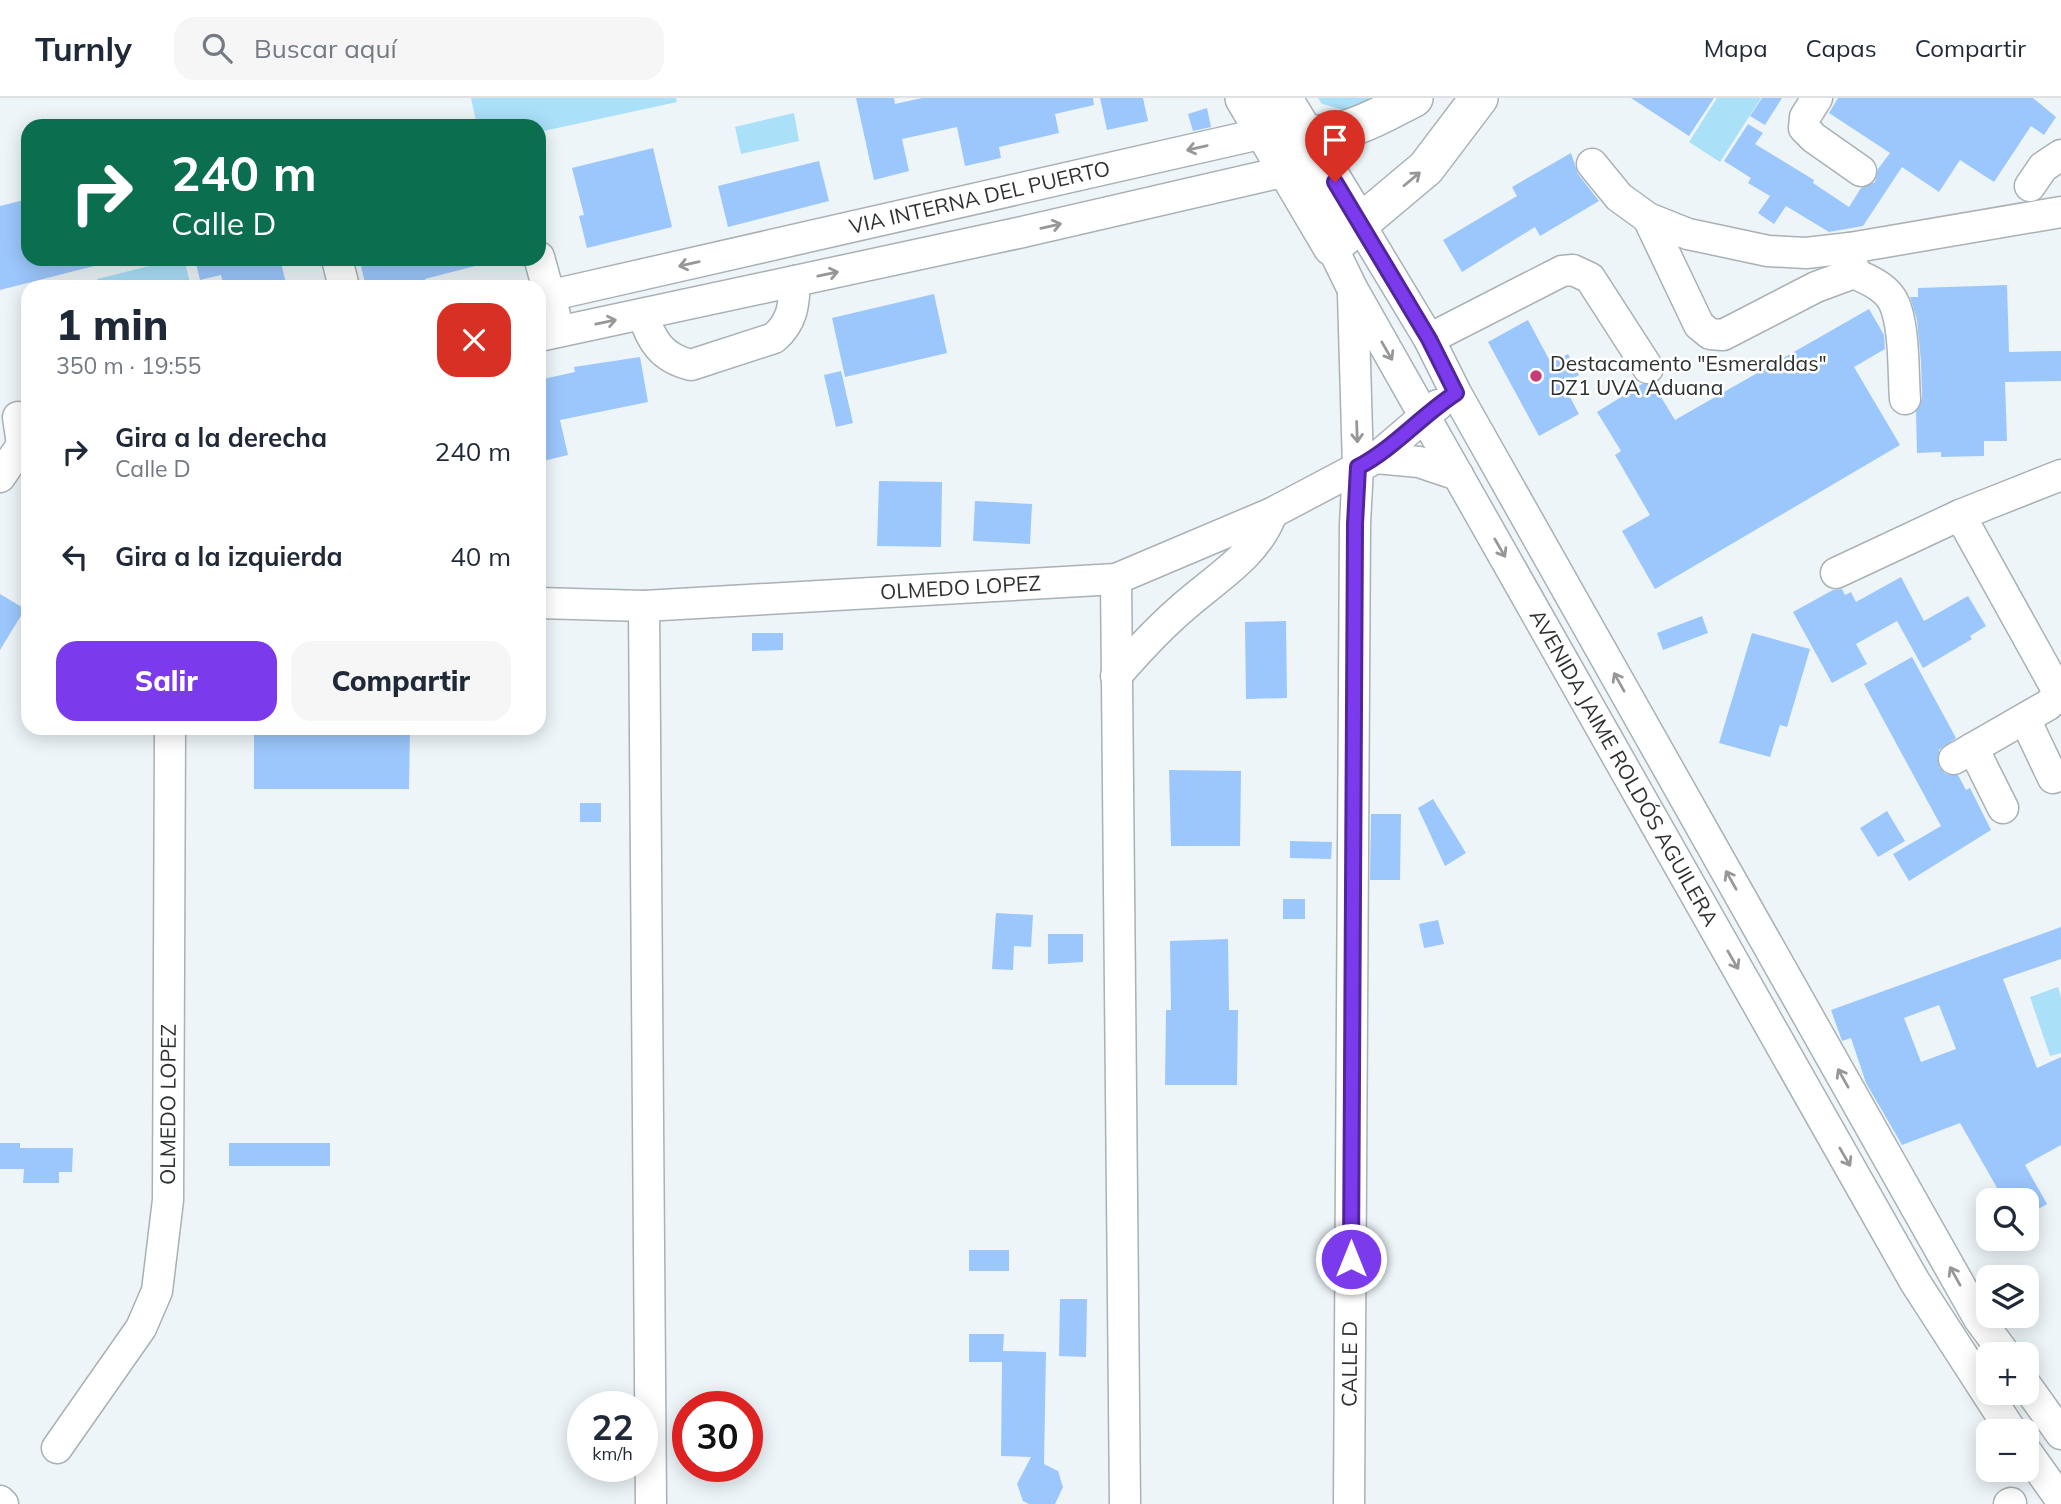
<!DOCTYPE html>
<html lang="es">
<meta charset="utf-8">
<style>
:root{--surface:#fff;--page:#f6f6f7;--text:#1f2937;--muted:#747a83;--line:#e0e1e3;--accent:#7c3aed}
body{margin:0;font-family:Mulish,sans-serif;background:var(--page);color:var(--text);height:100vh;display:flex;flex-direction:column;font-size:26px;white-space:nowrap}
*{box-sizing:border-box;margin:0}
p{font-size:23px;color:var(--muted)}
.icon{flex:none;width:38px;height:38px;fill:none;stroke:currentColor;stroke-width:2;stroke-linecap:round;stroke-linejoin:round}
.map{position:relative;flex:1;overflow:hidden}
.details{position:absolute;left:21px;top:182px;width:525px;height:455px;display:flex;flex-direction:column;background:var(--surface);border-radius:21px;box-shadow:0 4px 18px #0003}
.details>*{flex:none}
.top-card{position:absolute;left:21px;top:21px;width:525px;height:147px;border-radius:21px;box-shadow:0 4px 18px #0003;background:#0b6e4f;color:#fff;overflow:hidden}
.controls{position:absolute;left:1976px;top:1090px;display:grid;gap:14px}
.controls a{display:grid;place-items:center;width:63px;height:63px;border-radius:14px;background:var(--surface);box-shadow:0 4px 18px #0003;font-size:35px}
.speed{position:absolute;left:567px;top:1293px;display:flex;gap:14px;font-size:35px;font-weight:700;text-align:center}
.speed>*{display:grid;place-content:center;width:91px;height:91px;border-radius:50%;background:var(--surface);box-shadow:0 4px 18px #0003;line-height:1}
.speed small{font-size:18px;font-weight:400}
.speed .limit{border:10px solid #d22;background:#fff;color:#111}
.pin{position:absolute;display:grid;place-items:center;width:60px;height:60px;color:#fff;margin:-72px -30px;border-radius:50% 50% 50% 0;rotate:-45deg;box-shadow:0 0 7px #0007}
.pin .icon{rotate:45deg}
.me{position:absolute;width:77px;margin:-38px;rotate:0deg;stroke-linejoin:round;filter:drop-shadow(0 0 5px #0008)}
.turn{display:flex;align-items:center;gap:24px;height:147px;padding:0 35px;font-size:32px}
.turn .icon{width:91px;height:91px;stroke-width:2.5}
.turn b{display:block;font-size:49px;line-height:60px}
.round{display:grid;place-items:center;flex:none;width:74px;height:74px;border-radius:21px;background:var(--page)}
.head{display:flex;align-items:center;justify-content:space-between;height:119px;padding:0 35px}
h1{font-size:42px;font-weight:800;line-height:52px}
.cta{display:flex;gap:14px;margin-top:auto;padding:14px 35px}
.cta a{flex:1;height:80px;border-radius:21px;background:var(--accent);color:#fff;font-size:28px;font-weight:800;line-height:80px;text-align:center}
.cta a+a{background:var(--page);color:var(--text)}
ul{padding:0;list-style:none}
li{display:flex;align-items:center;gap:21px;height:105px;padding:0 35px}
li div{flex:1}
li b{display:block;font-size:26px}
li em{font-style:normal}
header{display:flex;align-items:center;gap:42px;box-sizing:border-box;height:98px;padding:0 35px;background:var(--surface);border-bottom:2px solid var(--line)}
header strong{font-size:33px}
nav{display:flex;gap:38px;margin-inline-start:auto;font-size:24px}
.search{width:490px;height:63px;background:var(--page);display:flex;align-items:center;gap:18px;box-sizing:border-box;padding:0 24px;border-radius:21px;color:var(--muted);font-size:26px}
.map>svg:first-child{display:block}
.green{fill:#abe0f9}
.building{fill:#9cc7fc;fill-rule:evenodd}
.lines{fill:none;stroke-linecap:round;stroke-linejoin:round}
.minor-casing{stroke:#a9b1b5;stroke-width:33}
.major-casing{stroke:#a9b1b5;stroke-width:40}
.minor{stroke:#fff;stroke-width:30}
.major{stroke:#fff;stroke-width:37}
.oneway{stroke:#969898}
.route-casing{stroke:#51269a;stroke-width:18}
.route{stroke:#7c3aed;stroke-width:12}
.poi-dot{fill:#c63d7a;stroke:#fff;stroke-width:2.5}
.labels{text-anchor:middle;stroke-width:5;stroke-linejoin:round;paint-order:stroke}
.street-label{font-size:21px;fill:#2e3132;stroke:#fff}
.poi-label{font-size:21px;fill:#2e3132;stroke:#fff;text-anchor:start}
</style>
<header>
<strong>Turnly</strong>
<div class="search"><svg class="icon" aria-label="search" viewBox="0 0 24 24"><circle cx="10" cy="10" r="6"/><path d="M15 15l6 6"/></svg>Buscar aquí</div>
<nav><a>Mapa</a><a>Capas</a><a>Compartir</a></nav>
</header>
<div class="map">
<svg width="2061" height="1406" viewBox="0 0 2061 1406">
<rect width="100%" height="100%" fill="#edf5f9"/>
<g class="green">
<polygon points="471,0 676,0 677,4 539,34 539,28 477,28"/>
<polygon points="1318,0 1373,0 1352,14 1322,6"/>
<polygon points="1717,0 1761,0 1720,64 1689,44"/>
<polygon points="794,15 799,43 741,56 735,29"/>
<polygon points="178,161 184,161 191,189 99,189 97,181"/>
<polygon points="2058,889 2061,899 2061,955 2050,958 2030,899"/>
</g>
<g class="building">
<polygon points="856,0 894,0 895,6 922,0 1093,0 1094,7 1055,16 1059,35 999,49 1001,60 965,68 957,29 902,41 909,73 874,82"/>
<polygon points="1100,0 1143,0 1148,23 1107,32"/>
<polygon points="1631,0 1714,0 1689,38"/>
<polygon points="1762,0 1782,0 1765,27 1750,18"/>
<polygon points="1838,0 2033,0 2056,19 2044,37 2031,28 1994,84 1960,62 1939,94 1902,69 1863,128 1829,134 1786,108 1774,126 1758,115 1770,98 1748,85 1751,80 1724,63 1748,26 1763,35 1755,46 1814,82 1813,85 1849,109 1861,90 1875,84 1878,71 1890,55 1829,15"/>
<polygon points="1207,10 1211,29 1193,33 1188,16"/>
<polygon points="653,50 672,129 587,150 579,118 584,117 572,70"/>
<polygon points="1571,55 1578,76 1599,103 1540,138 1535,129 1462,174 1443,142 1517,98 1512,89"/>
<polygon points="819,63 829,103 728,129 718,88"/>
<polygon points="28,101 28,161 97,161 98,167 0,192 0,108"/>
<polygon points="195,161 280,161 287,189 224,189 221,177 200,182"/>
<polygon points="370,161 478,161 479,167 425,181 426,187 417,189 366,189 360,164"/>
<polygon points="2007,187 2009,254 2061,253 2061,283 2005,284 2007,343 1984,343 1984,358 1941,359 1941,354 1917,355 1916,314 1922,300 1921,264 1917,222 1910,199 1918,199 1918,190"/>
<polygon points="934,196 947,255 845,279 832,220"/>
<polygon points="1869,211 1884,237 1885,251 1854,269 1900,347 1655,491 1622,433 1650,417 1615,357 1621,353 1597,314 1642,286 1653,286 1675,322"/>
<polygon points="1528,222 1551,265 1568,256 1579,277 1563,286 1579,316 1539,338 1488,244"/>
<polygon points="640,259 648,304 560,322 568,357 539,364 539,282 575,274 574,269"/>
<polygon points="841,273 853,325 836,329 824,277"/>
<polygon points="879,383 942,384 941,449 877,448"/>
<polygon points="975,403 1032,406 1030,446 973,443"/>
<polygon points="1901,479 1924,523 1968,498 1986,528 1970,538 1972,541 1923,570 1897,523 1856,546 1867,566 1832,585 1793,514 1833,492 1842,491 1845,497 1851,494 1856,504"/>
<polygon points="0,496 25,511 0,552"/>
<polygon points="1702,518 1708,535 1663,552 1657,535"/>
<polygon points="1286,523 1287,600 1246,601 1245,524"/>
<polygon points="752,535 783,535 783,552 752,553"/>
<polygon points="1752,535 1810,551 1787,629 1780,627 1770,659 1719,645"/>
<polygon points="1912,559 1956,640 1939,652 1939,669 1946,676 1958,677 1966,692 1970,690 1991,732 1909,783 1893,756 1941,728 1864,586"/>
<polygon points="254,630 410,630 409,691 254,691"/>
<polygon points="1169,672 1241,673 1240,748 1171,748"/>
<polygon points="1433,701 1466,755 1445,768 1418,710"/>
<rect x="580" y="705" width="21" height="19"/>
<polygon points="1887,713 1905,743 1878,759 1860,730"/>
<polygon points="1371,716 1401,716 1400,782 1370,782"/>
<polygon points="1290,743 1332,744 1331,761 1290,760"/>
<rect x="1283" y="801" width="22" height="20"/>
<polygon points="996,815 1033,817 1031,849 1014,848 1013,872 992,871"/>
<polygon points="1438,822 1444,846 1424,850 1419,826"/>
<path d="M2061,829V861L2003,881L2037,970L2061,959V1047L2025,1067L2047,1106L2026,1118V1102H2004L1960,1025L1902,1047L1866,985L1851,940L1842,943L1831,912ZM1939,907L1956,951L1921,964L1904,920Z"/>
<polygon points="1048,836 1083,836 1083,864 1048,866"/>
<polygon points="1228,841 1229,912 1238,912 1237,987 1165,987 1166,912 1171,912 1170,843"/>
<polygon points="0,1045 20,1045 20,1050 73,1050 72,1074 59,1074 59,1085 23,1085 24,1071 0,1071"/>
<rect x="229" y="1045" width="101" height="23"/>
<rect x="969" y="1152" width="40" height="21"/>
<polygon points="1060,1201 1087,1201 1086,1259 1059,1258"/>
<polygon points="969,1236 1004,1236 1003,1253 1046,1254 1044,1366 1058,1373 1063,1389 1055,1406 1029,1406 1023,1403 1017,1386 1031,1359 1001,1358 1002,1264 969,1264"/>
</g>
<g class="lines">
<defs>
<g id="minor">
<polyline points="1817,0 1805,19 1804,30 1814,40 1861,73"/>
<polyline points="1592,66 1619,99 1648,120 1688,136 1768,153 1806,155 1850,150 2061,114"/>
<polyline points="2030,88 2043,69 2061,57"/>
<polyline points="1648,120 1699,227 1710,236 1723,237 1816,189 1854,175 1850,150"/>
<polyline points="1359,125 1429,241 1456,295 1979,1221 2005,1256"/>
<path id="s1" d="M1332,149L1353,192L1915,1184L2012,1334"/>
<polyline points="539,159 555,217"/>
<polyline points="337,161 344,189"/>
<path d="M1854,175C1868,182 1885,188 1893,203C1905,226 1903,275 1905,301"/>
<path id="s2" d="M539,200L1264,35"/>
<path d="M643,216C651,243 662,260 691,267L774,240C793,224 794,206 795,183"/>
<polyline points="539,238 1018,135 1308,68"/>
<polyline points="1429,241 1562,173 1573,172 1590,180 1648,270"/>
<polyline points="1376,360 1419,364 1458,377"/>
<polyline points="0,379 22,347 18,319"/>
<polyline points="1836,475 1960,417"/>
<polyline points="1116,481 1125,1406"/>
<path id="s3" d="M539,505L644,508L1116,481L1272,415L1376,360L1438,307"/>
<polyline points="644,508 651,1406"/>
<path d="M1116,578C1136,555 1157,532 1180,512C1214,481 1256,459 1272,415"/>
<polyline points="2025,621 2053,680"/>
<polyline points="1973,650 2003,710"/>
<polyline points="1954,661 2048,607 2055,600 2056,590 1960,417 2061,377"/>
<polyline points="2026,1287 2061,1336"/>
<path id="s4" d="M57,1350L141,1230L157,1193L168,1102L170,630"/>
<polyline points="2026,1353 2061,1402"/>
<polyline points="0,1403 3,1406"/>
<path id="s5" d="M1349,1406L1355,426L1358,369L1353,196"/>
<polyline points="2009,1406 2011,1405"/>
</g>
<g id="major">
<polyline points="1244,0 1332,149 1426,70 1479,0"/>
<polyline points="1283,0 1359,125"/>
<path d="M1264,35C1334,42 1353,32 1414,0"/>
</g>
</defs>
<use href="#minor" class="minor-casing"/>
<use href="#major" class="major-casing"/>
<use href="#minor" class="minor"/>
<use href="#major" class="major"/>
</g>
<defs><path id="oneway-shaft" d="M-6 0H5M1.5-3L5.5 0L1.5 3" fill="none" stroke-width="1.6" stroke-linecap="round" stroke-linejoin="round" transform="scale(1.75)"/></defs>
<g class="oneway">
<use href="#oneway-shaft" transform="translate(1197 50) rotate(167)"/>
<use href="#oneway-shaft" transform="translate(1412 81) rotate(-40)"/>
<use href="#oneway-shaft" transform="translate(1051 128) rotate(-13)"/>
<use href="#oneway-shaft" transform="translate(689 166) rotate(167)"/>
<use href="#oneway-shaft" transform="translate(828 176) rotate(-12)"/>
<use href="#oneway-shaft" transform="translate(606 224) rotate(-12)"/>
<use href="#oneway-shaft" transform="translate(1387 253) rotate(60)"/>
<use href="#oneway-shaft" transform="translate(1357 334) rotate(88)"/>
<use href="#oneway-shaft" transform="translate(1500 450) rotate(60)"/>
<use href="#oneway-shaft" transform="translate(1619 584) rotate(-119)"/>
<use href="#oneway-shaft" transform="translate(1731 782) rotate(-119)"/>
<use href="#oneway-shaft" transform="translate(1733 862) rotate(60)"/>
<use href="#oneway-shaft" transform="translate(1843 980) rotate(-119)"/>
<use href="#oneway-shaft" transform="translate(1845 1059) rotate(60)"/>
<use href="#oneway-shaft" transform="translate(1955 1178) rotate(-119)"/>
</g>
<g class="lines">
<defs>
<path id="route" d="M1335,84L1429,241L1456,295C1422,317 1393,351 1358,369L1355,426L1351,1161"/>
</defs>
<use href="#route" class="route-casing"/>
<use href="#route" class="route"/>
</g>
<circle class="poi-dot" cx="1536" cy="278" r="7"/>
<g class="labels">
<g class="street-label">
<text dy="7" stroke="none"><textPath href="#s2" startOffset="452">VIA INTERNA DEL PUERTO</textPath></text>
<text dy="7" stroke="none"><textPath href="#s3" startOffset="422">OLMEDO LOPEZ</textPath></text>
<text dy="7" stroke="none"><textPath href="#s1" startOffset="597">AVENIDA JAIME ROLDÓS AGUILERA</textPath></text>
<text dy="7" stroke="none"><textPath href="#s4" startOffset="374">OLMEDO LOPEZ</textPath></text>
<text dy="7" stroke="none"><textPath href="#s5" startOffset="140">CALLE D</textPath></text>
</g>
<g class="poi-label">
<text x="1550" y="273">Destacamento "Esmeraldas"<tspan x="1550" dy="24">DZ1 UVA Aduana</tspan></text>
</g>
</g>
</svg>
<div class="controls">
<a><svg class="icon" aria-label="search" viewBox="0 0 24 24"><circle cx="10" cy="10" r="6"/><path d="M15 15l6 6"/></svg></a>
<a><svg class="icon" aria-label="layers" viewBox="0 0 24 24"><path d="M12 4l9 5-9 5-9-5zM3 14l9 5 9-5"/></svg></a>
<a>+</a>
<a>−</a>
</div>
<div class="speed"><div>22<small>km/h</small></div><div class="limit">30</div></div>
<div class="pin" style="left:1335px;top:84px;background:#d93025"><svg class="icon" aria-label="arrive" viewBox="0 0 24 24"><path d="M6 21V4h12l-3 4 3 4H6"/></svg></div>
<svg class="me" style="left:1351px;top:1161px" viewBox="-20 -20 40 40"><circle r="17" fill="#7c3aed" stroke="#fff" stroke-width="3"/><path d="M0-11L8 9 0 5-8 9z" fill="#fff"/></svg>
<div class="top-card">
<div class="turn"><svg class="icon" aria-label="right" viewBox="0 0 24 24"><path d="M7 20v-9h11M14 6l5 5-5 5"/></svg><div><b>240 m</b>Calle D</div></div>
</div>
<section class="details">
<div class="head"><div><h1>1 min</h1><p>350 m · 19:55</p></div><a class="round" style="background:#d93025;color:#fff"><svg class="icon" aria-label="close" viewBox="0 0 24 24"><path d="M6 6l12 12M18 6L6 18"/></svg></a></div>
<ul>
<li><svg class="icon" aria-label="right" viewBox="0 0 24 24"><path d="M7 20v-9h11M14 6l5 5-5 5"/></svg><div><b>Gira a la derecha</b><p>Calle D</p></div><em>240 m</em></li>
<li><svg class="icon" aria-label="left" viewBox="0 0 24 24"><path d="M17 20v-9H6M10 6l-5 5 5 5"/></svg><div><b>Gira a la izquierda</b></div><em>40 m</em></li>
</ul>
<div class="cta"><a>Salir</a><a>Compartir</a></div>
</section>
</div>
